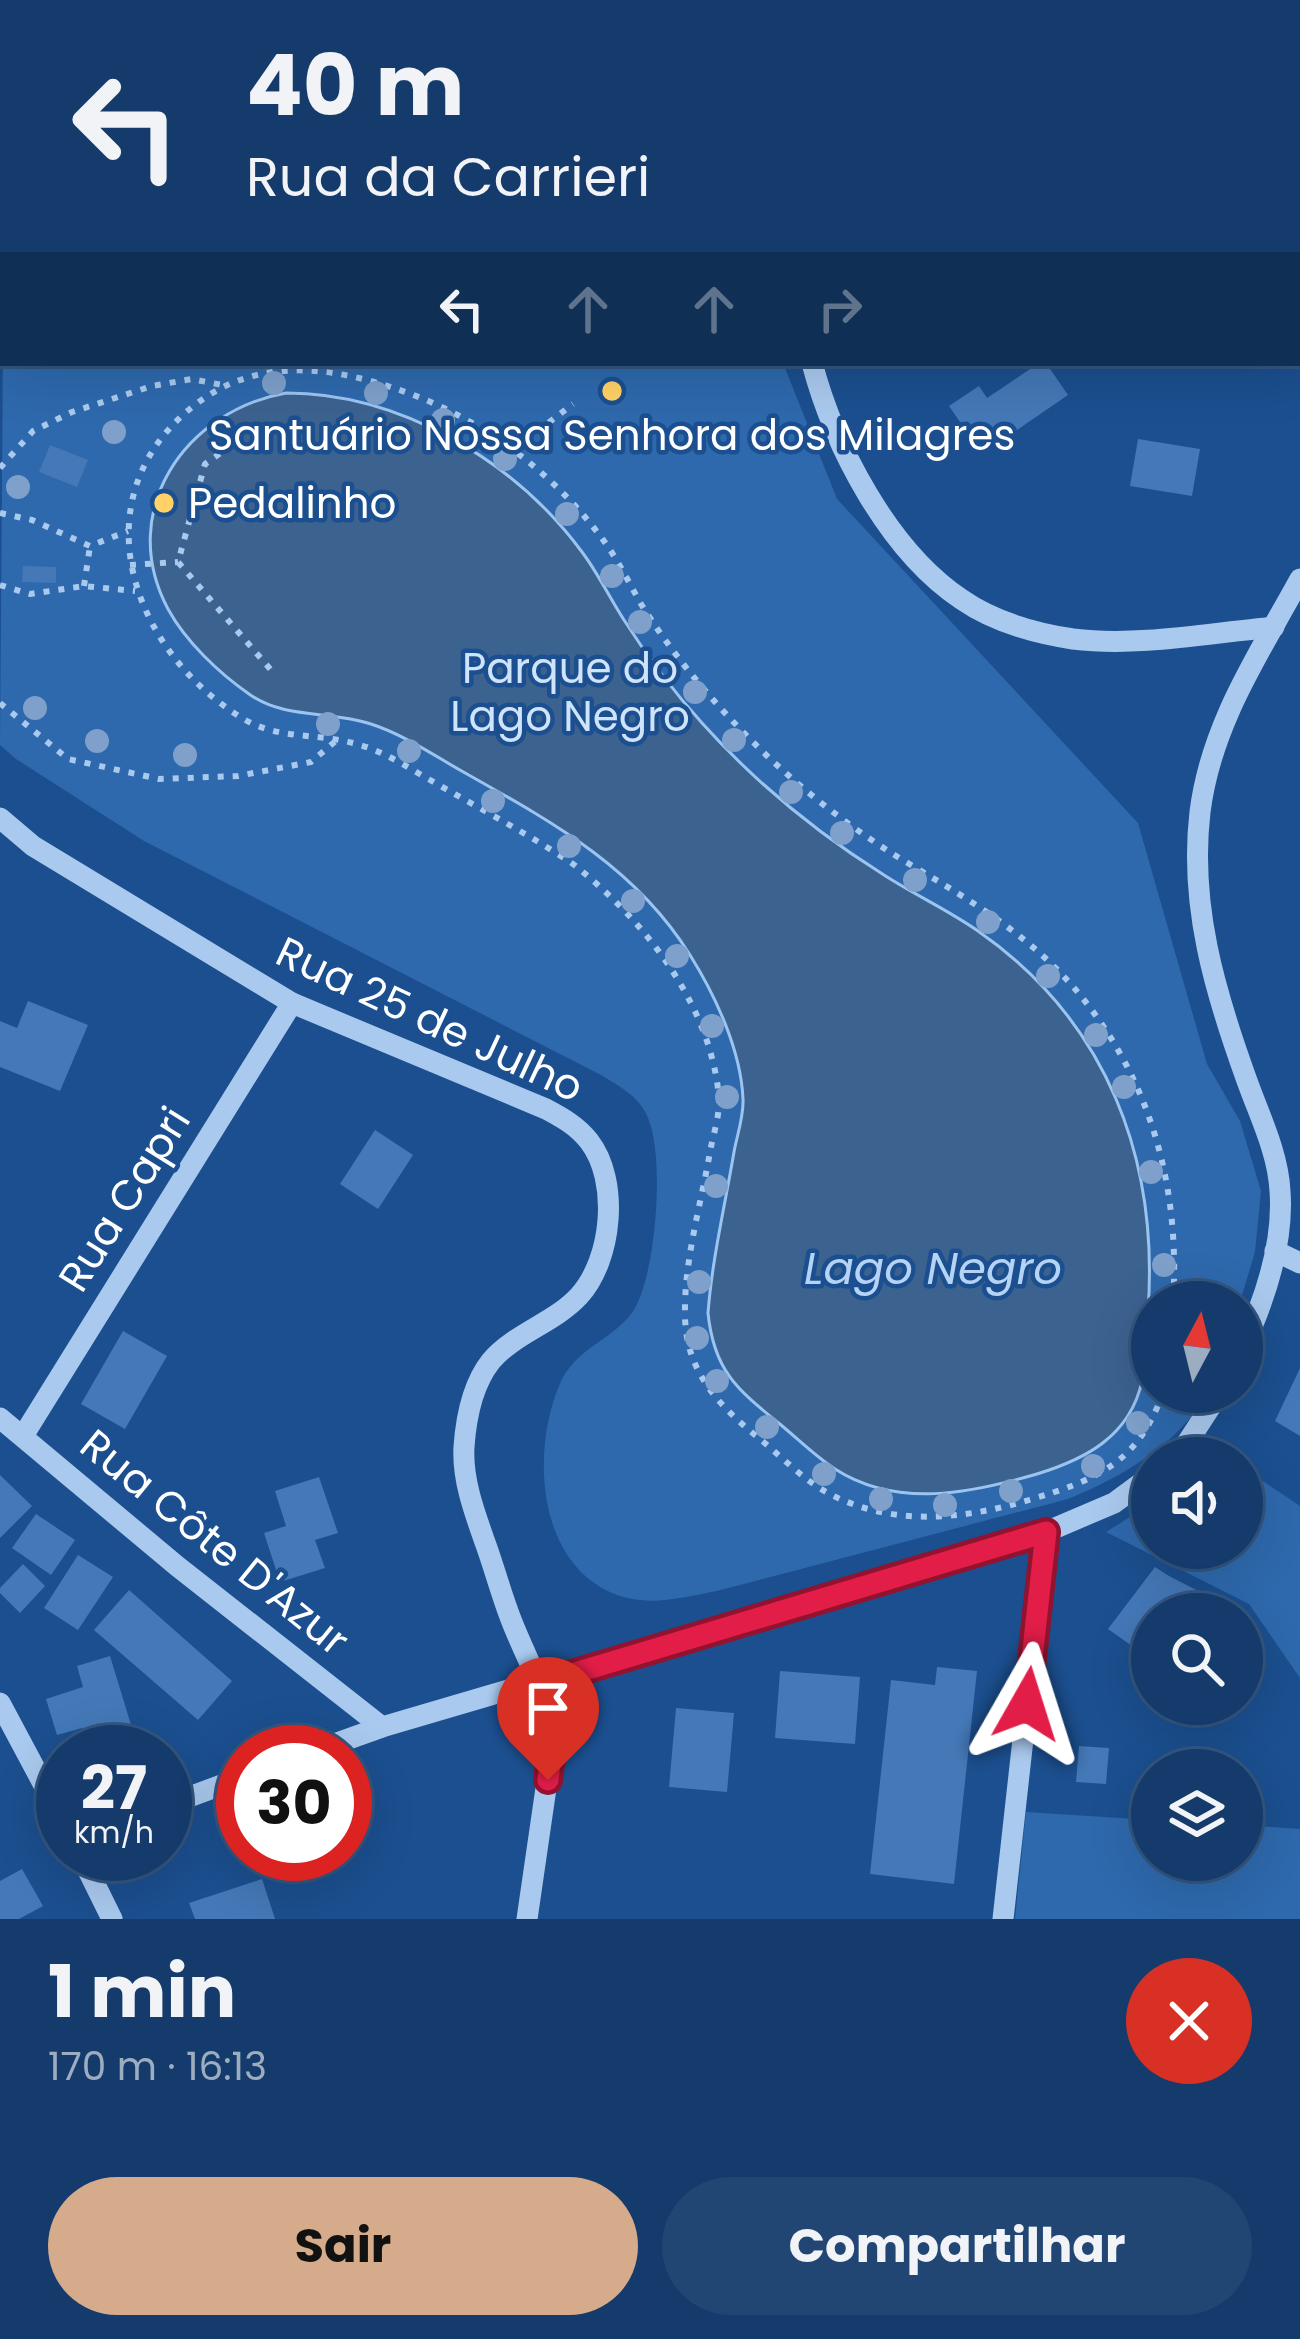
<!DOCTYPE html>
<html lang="pt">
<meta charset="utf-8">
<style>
:root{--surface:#143b6b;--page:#214673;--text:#f1f3f6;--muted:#9dadc1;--line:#33557e;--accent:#d6ab8b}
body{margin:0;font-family:Poppins,sans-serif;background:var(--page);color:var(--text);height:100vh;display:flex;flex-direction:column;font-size:45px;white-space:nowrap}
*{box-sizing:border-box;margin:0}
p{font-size:39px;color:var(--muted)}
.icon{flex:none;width:66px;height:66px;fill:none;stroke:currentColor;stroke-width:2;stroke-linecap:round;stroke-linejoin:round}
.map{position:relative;height:1919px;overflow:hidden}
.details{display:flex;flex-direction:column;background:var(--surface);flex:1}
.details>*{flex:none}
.hud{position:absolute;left:0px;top:0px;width:1302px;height:366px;box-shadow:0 12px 48px #0002,0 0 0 3px var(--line);background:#143b6b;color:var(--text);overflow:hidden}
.needle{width:78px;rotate:7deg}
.fabs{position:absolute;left:1131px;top:1281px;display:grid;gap:24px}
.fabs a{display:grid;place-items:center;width:132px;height:132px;border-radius:50%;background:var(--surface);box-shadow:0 12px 48px #0002,0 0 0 3px var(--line);font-size:60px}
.speed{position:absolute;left:36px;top:1725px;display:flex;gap:24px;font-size:60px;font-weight:700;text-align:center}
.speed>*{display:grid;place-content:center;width:156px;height:156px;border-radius:50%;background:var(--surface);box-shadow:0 12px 48px #0002,0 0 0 3px var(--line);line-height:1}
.speed small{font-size:30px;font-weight:400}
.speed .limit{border:18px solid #d22;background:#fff;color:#111}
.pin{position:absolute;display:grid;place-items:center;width:102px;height:102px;color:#fff;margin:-123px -51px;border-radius:50% 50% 50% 0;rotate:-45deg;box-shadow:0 0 12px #0007}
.pin .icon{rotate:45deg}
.me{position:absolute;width:132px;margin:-66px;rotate:6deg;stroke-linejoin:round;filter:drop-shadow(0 0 9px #0008)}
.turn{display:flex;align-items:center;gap:42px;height:252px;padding:0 48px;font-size:54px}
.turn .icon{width:156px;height:156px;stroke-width:2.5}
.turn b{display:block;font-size:84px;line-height:102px}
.lanes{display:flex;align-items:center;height:114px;padding:0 48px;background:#0003;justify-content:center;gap:60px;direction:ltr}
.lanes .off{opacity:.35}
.round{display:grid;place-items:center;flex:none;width:126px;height:126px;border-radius:63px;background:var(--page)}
.head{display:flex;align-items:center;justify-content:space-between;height:204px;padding:0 48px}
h1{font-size:72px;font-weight:700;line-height:90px}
.button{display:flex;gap:24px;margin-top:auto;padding:24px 48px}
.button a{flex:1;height:138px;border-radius:72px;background:var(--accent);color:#111;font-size:48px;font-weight:700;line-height:138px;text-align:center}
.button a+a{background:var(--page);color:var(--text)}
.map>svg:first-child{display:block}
.green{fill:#2e69ad}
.water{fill:#3c6290;stroke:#9cc4f0;stroke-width:3}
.building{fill:#4478b7}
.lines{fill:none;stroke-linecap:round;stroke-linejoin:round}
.path{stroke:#a9c9ee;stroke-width:6;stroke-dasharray:6 9;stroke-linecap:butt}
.minor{stroke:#a9c9ee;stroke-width:21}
.tree{fill:#7ea0ca}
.route-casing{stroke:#92132f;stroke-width:30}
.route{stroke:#e11d48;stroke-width:21}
.poi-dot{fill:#ffd166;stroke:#1b4f8f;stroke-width:4.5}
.labels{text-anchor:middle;stroke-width:9;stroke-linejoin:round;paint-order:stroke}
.poi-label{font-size:42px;fill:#fff;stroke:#1b4f8f}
.park-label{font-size:42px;fill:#cfe3fa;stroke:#1b4f8f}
.street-label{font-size:42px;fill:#fff;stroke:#1b4f8f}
.water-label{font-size:45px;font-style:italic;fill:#b5d3f5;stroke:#1b4f8f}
</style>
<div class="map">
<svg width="1300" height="1919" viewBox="0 0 1300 1919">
<rect width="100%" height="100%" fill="#1b4f8f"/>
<g class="green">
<polygon points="168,0 774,0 141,3"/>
<polygon points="823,0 1300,0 1300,195 1299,3 822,3"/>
<path d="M3,348V363H783L837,499L1138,823L1207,1064L1240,1121L1261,1191L1255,1252L1240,1302H1152V1392H1209C1177,1445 1124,1476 1068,1499L717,1591C685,1597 649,1607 617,1595C537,1565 531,1453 559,1386C574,1347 617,1339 635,1308C656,1271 665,1158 648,1118C640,1097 619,1086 601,1075L144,841L16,759L0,745Z"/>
<polygon points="1242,1467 1300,1506 1300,1678 1249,1604 1106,1532 1152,1503 1152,1548 1242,1548"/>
<polygon points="1026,1812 1152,1820 1152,1860 1242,1860 1242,1825 1300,1829 1300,1919 1015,1919"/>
</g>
<path class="water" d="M286,393C400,393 515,461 582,552C598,573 609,597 624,620C647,656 673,691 702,723C755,782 817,833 884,875C915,895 948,910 978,931C1107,1021 1159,1159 1148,1311C1146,1334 1146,1358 1142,1381C1130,1436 1086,1459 1037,1474C971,1493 897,1509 835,1469C816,1457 798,1439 781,1425C738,1390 714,1372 708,1313C712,1260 725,1205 734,1152C737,1135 744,1116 743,1099C741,1050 715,995 690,955C636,868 554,823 467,774C436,757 405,735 371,724C331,710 285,720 249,694C219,673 186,642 168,609C116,511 185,411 286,393Z"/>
<g class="building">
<polygon points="1039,363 1046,363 1068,395 982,454 949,406 979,386 987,398"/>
<polygon points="1138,439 1200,449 1192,496 1130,486"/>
<polygon points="50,445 88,460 77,487 39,472"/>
<polygon points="23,566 56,567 56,583 22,582"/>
<polygon points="28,1001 88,1025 60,1091 0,1067 0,1021 17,1028"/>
<polygon points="375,1130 413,1155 378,1209 340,1184"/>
<polygon points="123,1331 167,1356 125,1429 81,1404"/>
<polygon points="1300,1368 1300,1436 1275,1421"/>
<polygon points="0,1475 32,1506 0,1538"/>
<polygon points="319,1477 338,1533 315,1540 325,1568 280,1582 264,1533 286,1526 275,1491"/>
<polygon points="36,1514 75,1540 51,1575 12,1548"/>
<polygon points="78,1555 113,1577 78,1630 44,1608"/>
<polygon points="23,1564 45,1586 20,1613 0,1593 0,1588"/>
<polygon points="1155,1567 1169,1576 1243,1614 1152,1614 1152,1660 1108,1629"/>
<polygon points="129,1590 232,1681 198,1720 94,1630"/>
<polygon points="110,1656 132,1728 86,1742 82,1728 57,1735 46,1699 83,1687 77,1666"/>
<polygon points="937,1667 977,1671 954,1884 870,1874 891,1680 935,1685"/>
<polygon points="780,1671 860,1677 855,1744 775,1738"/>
<polygon points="676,1708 734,1713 727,1792 669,1787"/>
<polygon points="1079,1746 1109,1748 1106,1784 1076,1782"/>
<polygon points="22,1869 43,1906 19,1919 0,1919 0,1881"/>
<polygon points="262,1879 275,1919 195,1919 189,1903"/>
</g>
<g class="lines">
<g class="path">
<polyline points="875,3 877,0"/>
<polyline points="1299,81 1300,80"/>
<polyline points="232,445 205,464 178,562 271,670"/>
<polyline points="513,450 573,404"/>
<polyline points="0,468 33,431 72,412 152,386 192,379 222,385"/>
<polyline points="0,513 32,520 90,546 128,531"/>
<polyline points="130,565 178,562"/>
<polyline points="0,585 30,594 84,586 135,591"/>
<polyline points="84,586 90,546"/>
<polyline points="0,703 68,759 159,779 238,776 311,762 338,739"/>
<path d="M1163,1392C1139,1463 1096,1480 1029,1500C962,1520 890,1527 826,1492C801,1478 778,1453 755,1435C715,1402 685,1368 685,1314C684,1261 701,1204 710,1152C713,1135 720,1115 719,1098C711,1004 644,920 573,864C530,835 484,811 439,785C413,771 388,753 360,745C320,732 279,741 242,718C129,649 78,495 196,404C260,355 337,367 408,393C483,420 553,473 601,537C617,558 628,581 641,604C674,657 716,706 761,750C803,791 851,828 901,859C973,902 1040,940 1091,1009C1155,1094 1180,1197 1173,1302"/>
</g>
<g class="minor">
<polyline points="74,3 77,0"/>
<polyline points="797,3 798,0"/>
<polyline points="0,54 3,52"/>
<polyline points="1299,212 1300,212"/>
<polyline points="0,321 3,320"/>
<path d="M812,363C834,446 888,550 961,599C994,622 1033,633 1073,639C1138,647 1209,633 1274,627"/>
<path d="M0,818L33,846L292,1003L546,1109C563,1118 577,1126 589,1141C620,1181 612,1260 579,1296C554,1323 515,1333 491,1361C472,1385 466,1418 464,1447C462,1480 475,1514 486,1545C495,1570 502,1597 512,1622C527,1660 547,1694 554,1733L527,1919"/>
<polyline points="1275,1251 1300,1263"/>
<path d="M1242,1349C1264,1302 1284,1245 1280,1191C1278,1152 1259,1115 1246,1078C1215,992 1189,905 1200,812C1211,724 1259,654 1300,579"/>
<polyline points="0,1418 177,1566 382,1727"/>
<polyline points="23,1436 292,1003"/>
<polyline points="1170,1458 1187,1443 1220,1392"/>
<polyline points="0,1703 63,1821"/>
<polyline points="312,1752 382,1727 1046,1532 1114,1503 1152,1475"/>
<polyline points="165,1806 243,1777"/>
<polyline points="80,1854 112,1919"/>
<polyline points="1003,1919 1046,1532"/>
</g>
</g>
<g class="tree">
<circle cx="274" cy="383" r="12"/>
<circle cx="376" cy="393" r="12"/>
<circle cx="443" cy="420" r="12"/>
<circle cx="114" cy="432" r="12"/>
<circle cx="505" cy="459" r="12"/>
<circle cx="18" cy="487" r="12"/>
<circle cx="567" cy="514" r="12"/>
<circle cx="612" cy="576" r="12"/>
<circle cx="640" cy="622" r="12"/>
<circle cx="695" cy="692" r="12"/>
<circle cx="35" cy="708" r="12"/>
<circle cx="328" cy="724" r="12"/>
<circle cx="734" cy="740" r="12"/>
<circle cx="97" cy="741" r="12"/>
<circle cx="409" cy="751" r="12"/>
<circle cx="185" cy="755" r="12"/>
<circle cx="791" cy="792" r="12"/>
<circle cx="493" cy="801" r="12"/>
<circle cx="842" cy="833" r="12"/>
<circle cx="569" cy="846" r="12"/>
<circle cx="915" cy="880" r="12"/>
<circle cx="633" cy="901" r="12"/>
<circle cx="988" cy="922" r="12"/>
<circle cx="677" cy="956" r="12"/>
<circle cx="1048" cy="976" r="12"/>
<circle cx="712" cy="1026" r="12"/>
<circle cx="1096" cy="1035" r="12"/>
<circle cx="1124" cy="1087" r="12"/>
<circle cx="727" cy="1097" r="12"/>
<circle cx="1151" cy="1172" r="12"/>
<circle cx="716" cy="1186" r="12"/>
<circle cx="1164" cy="1265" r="12"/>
<circle cx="699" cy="1282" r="12"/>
<circle cx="697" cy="1338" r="12"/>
<circle cx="717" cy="1381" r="12"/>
<circle cx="1138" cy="1423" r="12"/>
<circle cx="767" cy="1427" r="12"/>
<circle cx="1093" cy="1466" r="12"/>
<circle cx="824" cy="1474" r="12"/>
<circle cx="1011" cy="1491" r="12"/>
<circle cx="881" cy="1499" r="12"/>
<circle cx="945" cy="1505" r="12"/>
</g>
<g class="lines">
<defs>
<path id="route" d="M548,1780C553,1743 556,1717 538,1684L1046,1532L1027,1704"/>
</defs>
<use href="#route" class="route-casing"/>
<use href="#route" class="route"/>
</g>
<g class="poi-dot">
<circle cx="612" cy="391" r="12"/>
<circle cx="164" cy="503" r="12"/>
</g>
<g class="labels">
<g class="poi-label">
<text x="612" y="450">Santuário Nossa Senhora dos Milagres</text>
<text x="188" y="518" text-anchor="start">Pedalinho</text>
</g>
<g class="park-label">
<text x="570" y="683">Parque do<tspan x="570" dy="48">Lago Negro</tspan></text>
</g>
<g class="street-label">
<text transform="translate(430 1019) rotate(25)" y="15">Rua 25 de Julho</text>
<text transform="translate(124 1199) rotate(-58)" y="15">Rua Capri</text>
<text transform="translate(215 1542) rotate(39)" y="15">Rua Côte D'Azur</text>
</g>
<g class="water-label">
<text x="933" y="1284">Lago Negro</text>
</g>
</g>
</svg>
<div class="fabs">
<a><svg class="needle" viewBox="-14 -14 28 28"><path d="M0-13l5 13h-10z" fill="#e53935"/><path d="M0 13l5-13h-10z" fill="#9dadc1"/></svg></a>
<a><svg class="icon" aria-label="sound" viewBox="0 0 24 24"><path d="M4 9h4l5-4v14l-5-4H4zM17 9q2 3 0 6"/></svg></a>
<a><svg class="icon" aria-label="search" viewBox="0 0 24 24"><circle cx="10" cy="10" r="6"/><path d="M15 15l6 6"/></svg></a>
<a><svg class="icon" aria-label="layers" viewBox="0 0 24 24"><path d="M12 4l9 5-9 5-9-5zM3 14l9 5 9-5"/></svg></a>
</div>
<div class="speed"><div>27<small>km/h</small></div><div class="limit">30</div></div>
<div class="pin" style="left:548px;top:1780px;background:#d93025"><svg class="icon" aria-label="arrive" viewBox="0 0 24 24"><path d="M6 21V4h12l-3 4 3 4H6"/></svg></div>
<svg class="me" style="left:1027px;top:1704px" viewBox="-20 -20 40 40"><path d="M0-17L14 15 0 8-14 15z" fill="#e11d48" stroke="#fff" stroke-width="4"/></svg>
<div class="hud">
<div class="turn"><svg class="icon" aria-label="left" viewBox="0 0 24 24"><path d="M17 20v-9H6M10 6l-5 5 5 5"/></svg><div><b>40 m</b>Rua da Carrieri</div></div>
<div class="lanes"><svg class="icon" aria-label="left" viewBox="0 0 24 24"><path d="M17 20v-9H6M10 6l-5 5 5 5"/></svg><svg class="icon off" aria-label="ahead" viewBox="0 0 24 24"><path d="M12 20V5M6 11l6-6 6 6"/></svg><svg class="icon off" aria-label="ahead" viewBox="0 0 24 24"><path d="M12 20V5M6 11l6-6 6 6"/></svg><svg class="icon off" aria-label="right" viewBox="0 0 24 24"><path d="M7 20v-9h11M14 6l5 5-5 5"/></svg></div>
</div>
</div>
<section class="details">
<div class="head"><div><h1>1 min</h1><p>170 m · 16:13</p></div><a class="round" style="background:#d93025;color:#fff"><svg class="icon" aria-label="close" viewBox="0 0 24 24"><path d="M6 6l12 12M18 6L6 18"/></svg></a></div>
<div class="button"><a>Sair</a><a>Compartilhar</a></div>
</section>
